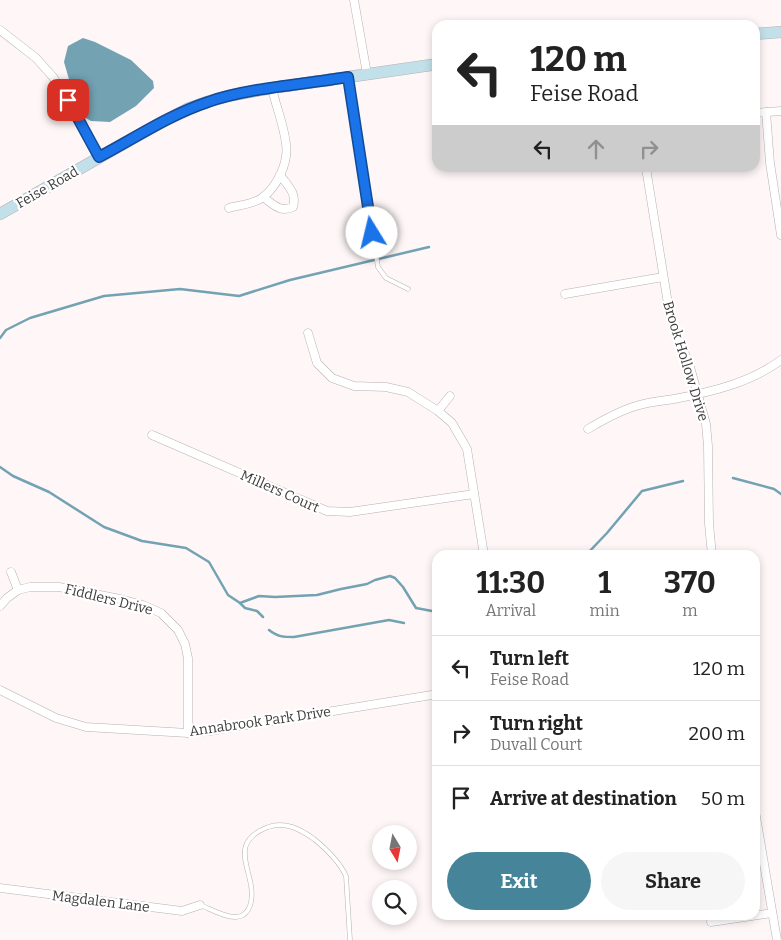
<!DOCTYPE html>
<style>
:root{--surface:#fff;--page:#f6f6f6;--text:#222;--muted:#767676;--line:#e0e0e0;--accent:#468499}
body{margin:0;font-family:Bitter,serif;background:var(--page);color:var(--text);height:100vh;display:flex;flex-direction:column;font-size:19px;white-space:nowrap}
*{box-sizing:border-box;margin:0}
p{font-size:16px;color:var(--muted)}
.icon{flex:none;width:28px;height:28px;fill:none;stroke:currentColor;stroke-width:2;stroke-linecap:round;stroke-linejoin:round}
.map{position:relative;flex:1;overflow:hidden}
.details{position:absolute;left:432px;top:550px;width:328px;height:370px;display:flex;flex-direction:column;background:var(--surface);border-radius:15px;box-shadow:0 2px 8px #0003}
.details>*{flex:none}
.banner{position:absolute;left:432px;top:20px;width:328px;height:152px;border-radius:15px;box-shadow:0 2px 8px #0003;background:#fff;color:var(--text);overflow:hidden}
.needle{width:32px;rotate:170deg}
.tools{position:absolute;left:372px;top:825px;display:grid;gap:10px}
.tools a{display:grid;place-items:center;width:45px;height:45px;border-radius:50%;background:var(--surface);box-shadow:0 2px 8px #0003;font-size:25px}
.pin{position:absolute;display:grid;place-items:center;width:42px;height:42px;color:#fff;margin:-21px;border-radius:10px;box-shadow:0 2px 8px #0006}
.me{position:absolute;width:55px;margin:-28px;rotate:351deg;stroke-linejoin:round;filter:drop-shadow(0 0 4px #0008)}
.turn{display:flex;align-items:center;gap:18px;height:105px;padding:0 15px;font-size:22px}
.turn .icon{width:65px;height:65px;stroke-width:2.5}
.turn b{display:block;font-size:35px;line-height:42px}
.lanes{display:flex;align-items:center;height:48px;padding:0 15px;background:#0003;justify-content:center;gap:25px;direction:ltr}
.lanes .off{opacity:.35}
.eta{display:flex;justify-content:space-evenly;align-items:center;height:85px;text-align:center}
.eta b{font-size:30px;font-weight:700;line-height:35px}
.cta{display:flex;gap:10px;margin-top:auto;padding:10px 15px}
.cta a{flex:1;height:58px;border-radius:30px;background:var(--accent);color:#fff;font-size:20px;font-weight:700;line-height:58px;text-align:center}
.cta a+a{background:var(--page);color:var(--text)}
ul{padding:0;list-style:none}
li{display:flex;align-items:center;gap:15px;height:65px;padding:0 15px;border-top:1px solid var(--line)}
li div{flex:1}
li b{display:block;font-size:19px}
li em{font-style:normal}
.map>svg:first-child{display:block}
.water{fill:#73a2b3}
.lines{fill:none;stroke-linecap:round;stroke-linejoin:round}
.stream{stroke:#73a2b3;stroke-width:2.5}
.lane-casing{stroke:#b8b1b1;stroke-width:5}
.street-casing{stroke:#b8b1b1;stroke-width:9}
.secondary-casing{stroke:#b8b1b1;stroke-width:12}
.lane{stroke:#fff;stroke-width:4}
.street{stroke:#fff;stroke-width:8}
.secondary{stroke:#c2e0e9;stroke-width:11}
.route-casing{stroke:#114b97;stroke-width:12}
.route{stroke:#1a73e8;stroke-width:9}
.labels{text-anchor:middle;stroke-width:4.5;stroke-linejoin:round;paint-order:stroke}
.street-label{font-size:14px;fill:#3e3b3b;stroke:#fff}
</style>
<div class="map">
<svg width="781" height="940" viewBox="0 0 781 940">
<rect width="100%" height="100%" fill="#fef6f7"/>
<polygon class="water" points="83,38 95,42 131,60 153,81 154,88 136,106 110,122 91,121 79,114 64,62 68,46"/>
<g class="lines">
<g class="stream">
<polyline points="0,338 6,330 30,318 104,296 180,289 239,296 290,280 429,247"/>
<polyline points="0,467 13,476 49,492 104,527 142,541 186,548 209,562 228,595 240,603 259,596 275,597 317,595 341,589 367,584 375,580 390,576 395,578 403,587 416,608 432,611"/>
<polyline points="733,478 774,489 781,494"/>
<polyline points="586,555 607,533 642,491 683,481"/>
<polyline points="240,603 245,608 257,611 263,617"/>
<path d="M269,630C278,637 283,637 294,637L389,620L404,623"/>
</g>
<defs>
<g id="lane">
<polyline points="348,80 378,267 386,278 408,289"/>
<path d="M200,905C211,909 233,922 243,915C248,912 250,907 251,902C257,873 224,844 268,827C285,821 300,829 314,839C325,848 340,863 346,876L350,940"/>
</g>
<g id="street">
<polyline points="354,0 367,74"/>
<polyline points="0,30 36,58 53,77 68,100 99,157"/>
<polyline points="766,112 770,163 781,235"/>
<polyline points="755,113 781,111"/>
<polyline points="646,168 670,316 690,367 706,424 708,446 709,524 712,555"/>
<path d="M263,197C273,204 280,213 293,207C297,193 288,186 280,175"/>
<path d="M229,208C240,205 253,204 262,198C277,187 289,162 286,144C284,125 276,107 272,88"/>
<polyline points="565,294 663,277"/>
<polyline points="308,333 317,363 332,378 354,386 386,387 408,392 438,411 452,423 467,449 484,555"/>
<polyline points="438,411 450,396"/>
<path d="M588,429C603,420 619,411 636,406C648,402 662,401 674,399C711,392 750,383 781,360"/>
<polyline points="152,435 327,511 350,512 474,494"/>
<polyline points="11,572 18,590"/>
<polyline points="0,606 7,598 18,590 30,587 59,587 120,599 143,605 161,613 178,630 185,644 188,658 188,733"/>
<polyline points="0,690 56,718 86,727 188,733 210,731 438,694"/>
<polyline points="755,811 777,940"/>
<polyline points="0,888 182,911 200,905"/>
<polyline points="711,922 772,913"/>
</g>
<g id="secondary">
<polyline points="755,34 781,32"/>
<polyline points="0,214 160,123 187,109 210,101 233,95 272,88 438,64"/>
</g>
</defs>
<use href="#lane" class="lane-casing"/>
<use href="#street" class="street-casing"/>
<use href="#secondary" class="secondary-casing"/>
<use href="#lane" class="lane"/>
<use href="#street" class="street"/>
<use href="#secondary" class="secondary"/>
</g>
<g class="lines">
<defs>
<path id="route" d="M68,100L99,157C135,138 169,115 208,102C224,96 240,93 257,90C287,85 318,82 348,77L372,233"/>
</defs>
<use href="#route" class="route-casing"/>
<use href="#route" class="route"/>
</g>
<g class="labels">
<g class="street-label">
<text transform="translate(47 187) rotate(-30)" y="5">Feise Road</text>
<text transform="translate(686 361) rotate(73)" y="5">Brook Hollow Drive</text>
<text transform="translate(280 491) rotate(24)" y="5">Millers Court</text>
<text transform="translate(109 599) rotate(14)" y="5">Fiddlers Drive</text>
<text transform="translate(260 721) rotate(-8)" y="5">Annabrook Park Drive</text>
<text transform="translate(101 901) rotate(7)" y="5">Magdalen Lane</text>
</g>
</g>
</svg>
<div class="tools">
<a><svg class="needle" viewBox="-14 -14 28 28"><path d="M0-13l5 13h-10z" fill="#e53935"/><path d="M0 13l5-13h-10z" fill="#767676"/></svg></a>
<a><svg class="icon" aria-label="search" viewBox="0 0 24 24"><circle cx="10" cy="10" r="6"/><path d="M15 15l6 6"/></svg></a>
</div>
<div class="pin" style="left:68px;top:100px;background:#d93025"><svg class="icon" aria-label="arrive" viewBox="0 0 24 24"><path d="M6 21V4h12l-3 4 3 4H6"/></svg></div>
<svg class="me" style="left:372px;top:233px" viewBox="-20 -20 40 40"><circle r="19" fill="#fff"/><path d="M0-13L10 11 0 6-10 11z" fill="#1a73e8"/></svg>
<div class="banner">
<div class="turn"><svg class="icon" aria-label="left" viewBox="0 0 24 24"><path d="M17 20v-9H6M10 6l-5 5 5 5"/></svg><div><b>120 m</b>Feise Road</div></div>
<div class="lanes"><svg class="icon" aria-label="left" viewBox="0 0 24 24"><path d="M17 20v-9H6M10 6l-5 5 5 5"/></svg><svg class="icon off" aria-label="ahead" viewBox="0 0 24 24"><path d="M12 20V5M6 11l6-6 6 6"/></svg><svg class="icon off" aria-label="right" viewBox="0 0 24 24"><path d="M7 20v-9h11M14 6l5 5-5 5"/></svg></div>
</div>
<section class="details">
<div class="eta">
<div><b>11:30</b><p>Arrival</p></div>
<div><b>1</b><p>min</p></div>
<div><b>370</b><p>m</p></div>
</div>
<ul>
<li><svg class="icon" aria-label="left" viewBox="0 0 24 24"><path d="M17 20v-9H6M10 6l-5 5 5 5"/></svg><div><b>Turn left</b><p>Feise Road</p></div><em>120 m</em></li>
<li><svg class="icon" aria-label="right" viewBox="0 0 24 24"><path d="M7 20v-9h11M14 6l5 5-5 5"/></svg><div><b>Turn right</b><p>Duvall Court</p></div><em>200 m</em></li>
<li><svg class="icon" aria-label="arrive" viewBox="0 0 24 24"><path d="M6 21V4h12l-3 4 3 4H6"/></svg><div><b>Arrive at destination</b></div><em>50 m</em></li>
</ul>
<div class="cta"><a>Exit</a><a>Share</a></div>
</section>
</div>
